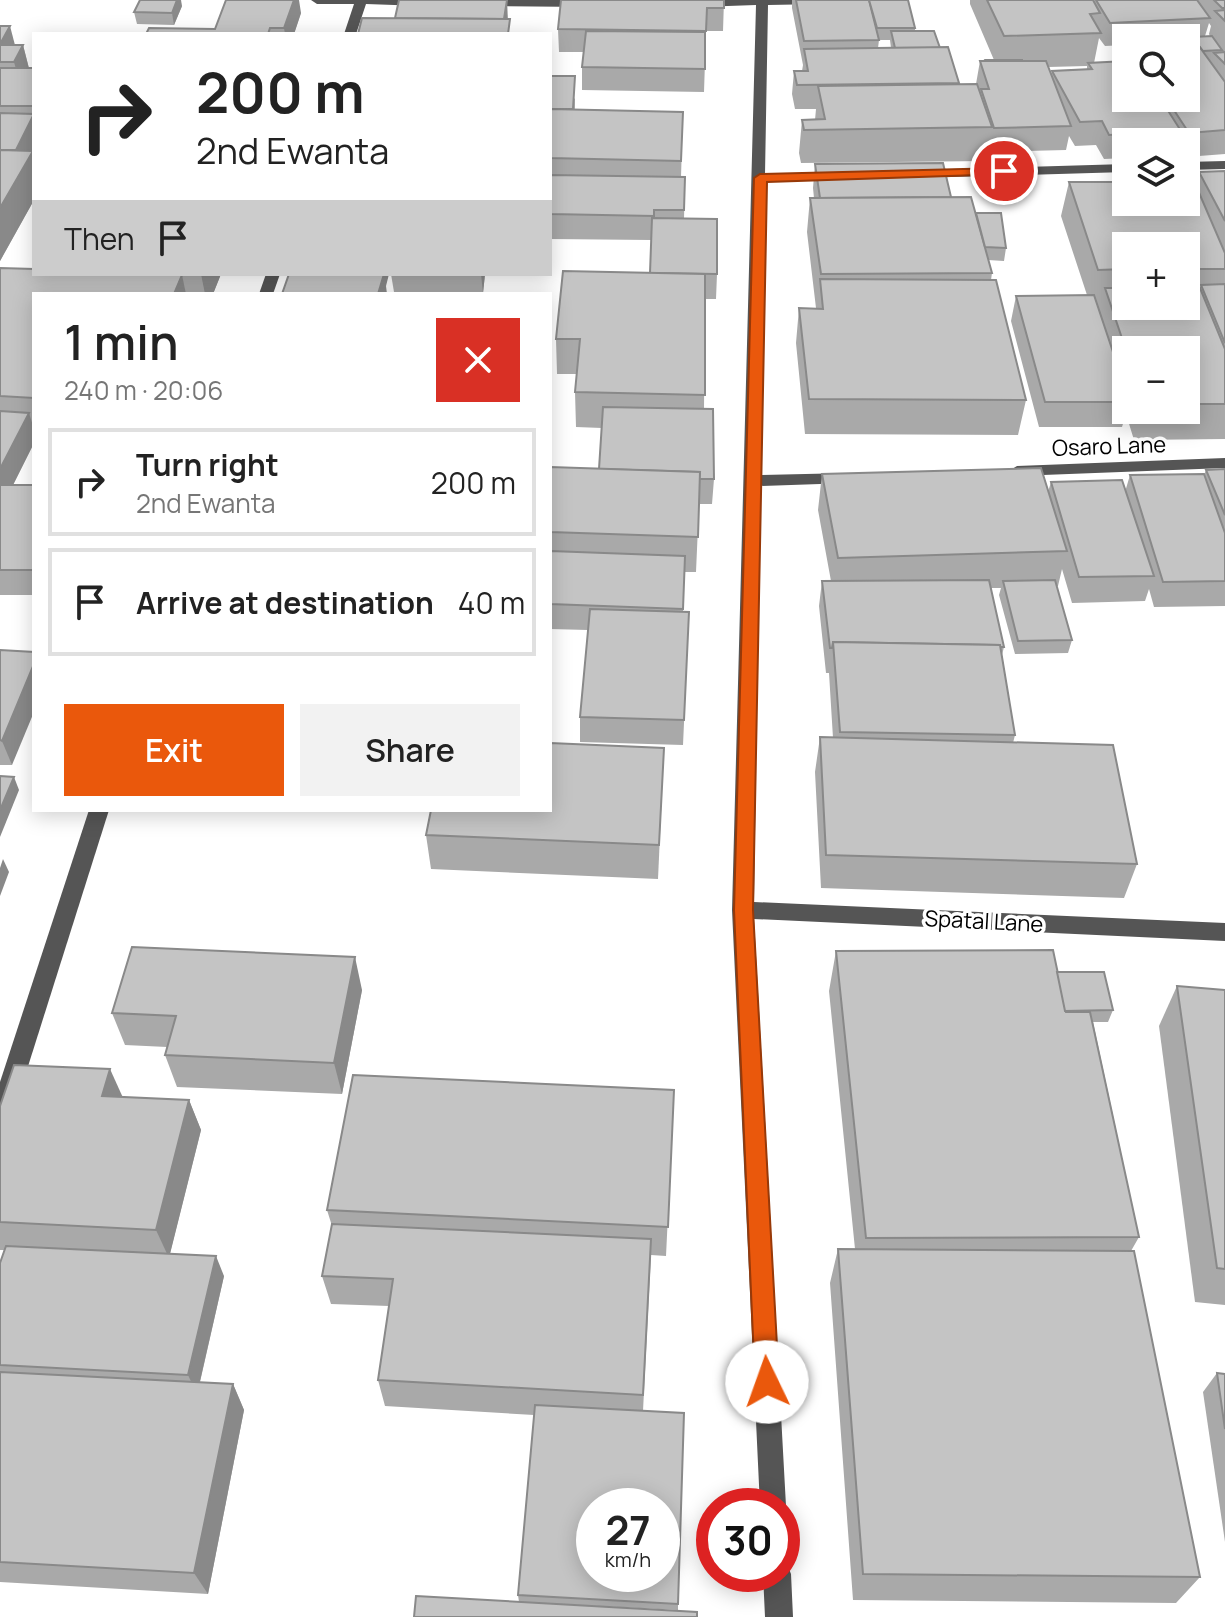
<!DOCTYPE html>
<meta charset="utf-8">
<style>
:root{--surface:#fff;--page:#f2f2f2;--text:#222;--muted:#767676;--line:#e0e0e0;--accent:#ea580c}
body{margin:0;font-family:Manrope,sans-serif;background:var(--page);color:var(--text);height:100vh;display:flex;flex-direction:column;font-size:30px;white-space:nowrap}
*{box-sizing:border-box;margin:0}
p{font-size:26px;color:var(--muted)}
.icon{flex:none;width:44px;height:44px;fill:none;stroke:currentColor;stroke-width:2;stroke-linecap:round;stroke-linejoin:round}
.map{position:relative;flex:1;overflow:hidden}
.side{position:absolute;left:32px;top:292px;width:520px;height:520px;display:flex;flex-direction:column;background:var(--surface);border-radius:0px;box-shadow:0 4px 20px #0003}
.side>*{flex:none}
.banner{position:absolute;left:32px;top:32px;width:520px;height:244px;border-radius:0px;box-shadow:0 4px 20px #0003;background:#fff;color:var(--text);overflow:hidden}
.buttons{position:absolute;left:1112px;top:24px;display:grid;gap:16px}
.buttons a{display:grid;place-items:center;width:88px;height:88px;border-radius:0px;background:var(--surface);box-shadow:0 4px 20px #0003;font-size:40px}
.speed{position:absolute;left:576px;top:1488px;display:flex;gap:16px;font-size:40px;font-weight:700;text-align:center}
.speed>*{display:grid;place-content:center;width:104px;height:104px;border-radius:50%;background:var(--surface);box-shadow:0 4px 20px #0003;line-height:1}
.speed small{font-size:20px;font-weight:400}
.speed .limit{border:12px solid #d22;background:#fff;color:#111}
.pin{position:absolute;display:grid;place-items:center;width:68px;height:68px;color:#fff;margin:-34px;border:4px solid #fff;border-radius:50%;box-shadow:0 2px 8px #0007}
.me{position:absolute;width:88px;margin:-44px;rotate:357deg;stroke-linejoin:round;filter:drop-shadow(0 0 6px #0008)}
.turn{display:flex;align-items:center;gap:28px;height:168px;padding:0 32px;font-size:36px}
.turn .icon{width:104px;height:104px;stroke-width:2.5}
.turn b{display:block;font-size:56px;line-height:68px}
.then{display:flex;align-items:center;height:76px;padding:0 32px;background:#0003;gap:16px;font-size:30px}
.round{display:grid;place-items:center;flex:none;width:84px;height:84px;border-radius:0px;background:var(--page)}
.summary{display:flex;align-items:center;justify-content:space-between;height:136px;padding:0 32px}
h1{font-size:48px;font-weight:600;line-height:60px}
.action{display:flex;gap:16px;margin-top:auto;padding:16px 32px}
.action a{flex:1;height:92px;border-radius:0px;background:var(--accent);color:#fff;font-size:32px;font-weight:600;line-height:92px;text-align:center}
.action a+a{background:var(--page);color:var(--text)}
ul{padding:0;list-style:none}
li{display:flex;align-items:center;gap:24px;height:108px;margin:0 16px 12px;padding:0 16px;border:4px solid var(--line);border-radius:0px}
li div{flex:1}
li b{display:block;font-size:30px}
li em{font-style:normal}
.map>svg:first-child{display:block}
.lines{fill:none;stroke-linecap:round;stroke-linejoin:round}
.minor{fill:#555;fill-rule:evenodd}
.wall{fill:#a9a9a9;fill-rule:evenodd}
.shaded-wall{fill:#898989}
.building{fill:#c4c4c4;stroke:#898989;stroke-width:2;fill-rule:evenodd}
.route{fill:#ea580c;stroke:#983908;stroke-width:2}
.labels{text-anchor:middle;stroke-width:7;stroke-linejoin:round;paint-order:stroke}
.street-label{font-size:22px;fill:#000;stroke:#fff}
</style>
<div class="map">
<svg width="1225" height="1617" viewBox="0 0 1225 1617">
<rect width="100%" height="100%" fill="#fff"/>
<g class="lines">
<g class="minor">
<polygon points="311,0 428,0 429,2 423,6 366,4 356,34 344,34 354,4 317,4"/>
<polygon points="478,0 589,0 593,3 587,7 483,6 479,5"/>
<polygon points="695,0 828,0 822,4 768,5 765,174 838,172 845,176 838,180 765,182 760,475 849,473 857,478 849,483 760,486 754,902 1225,923 1225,941 754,919 786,1506 782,1516 782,1506 760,1506 732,910 756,5 699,7 695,6"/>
<polygon points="1225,161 1225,169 1186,170 1186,162"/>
<polygon points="1126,164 1126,172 918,178 911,174 918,170"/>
<polygon points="266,274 280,274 273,294 259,294"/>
<polygon points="1225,458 1225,468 1017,476 1009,471 1017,466"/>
<polygon points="89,810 109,810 12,1117 8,1124 0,1127 0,1082"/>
<polygon points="782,1562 787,1564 791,1574 793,1617 765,1617 763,1574 782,1574"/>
</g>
</g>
<g class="wall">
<polygon points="724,0 723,31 706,31 704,92 582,90 582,67 584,52 559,52 558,29"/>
<path d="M792,0H908L915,28V31L940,48L959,84H976L980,61L994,60L970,4V0H1225V154L1186,157V142H1126V158L1104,159L1096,145L1075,146L1069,136L1066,150L990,152L988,147L986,161L801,163L799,153L802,120H815L816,109H795L792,94L794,71H802L803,65L792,8ZM1209,23L1211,26L1209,34L1210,36H1205ZM1099,38L1105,46L1126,45V38H1186V98H1126L1094,63ZM879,40H890L891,48H878ZM1087,66V69L1052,71L1051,74L1048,67Z"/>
<polygon points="182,6 174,25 137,24 134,12"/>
<polygon points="301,13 294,34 146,34 215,29"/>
<polygon points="0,26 15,45 23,45 29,68 34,68 34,200 0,261"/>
<polygon points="550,76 575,99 575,109 683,112 681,177 685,177 684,219 717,274 716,299 705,299 704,409 714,479 712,504 699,504 696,572 684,572 683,612 689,612 683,745 580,742 580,717 588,630 550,629 550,467 599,469 602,428 576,427 575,392 577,374 557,374 556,339 650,273 651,240 550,239"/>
<polygon points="815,164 951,197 976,214 1006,248 1004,261 988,260 992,273 991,280 1026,400 1018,435 805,434 796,343 799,308 816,308 807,232 810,198 814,198 813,188"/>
<path d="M1225,171V439L1134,440L1126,414L1122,427H1039L1011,321L1016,296L1087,295L1061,216L1069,182L1195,184L1199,172ZM1126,246H1186V306H1126ZM1126,350H1186V410H1126Z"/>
<polygon points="0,268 34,274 221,274 213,294 34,294 34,443 13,485 34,485 34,595 0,595"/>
<polygon points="391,274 485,274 483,293 394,292"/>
<polygon points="1225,469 1225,606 1154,607 1149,589 1145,601 1072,603 1062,569 1058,586 1056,586 1072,640 1068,653 1015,654 999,595 1001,588 991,588 1004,647 1002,655 1015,735 1013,743 1137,864 1124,898 821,888 815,772 820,737 833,738 829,673 826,673 819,606 822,581 831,581 818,510 822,474 1048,492 1051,482 1125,492 1130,475 1204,475 1206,470"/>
<polygon points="0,650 12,765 0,765"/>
<polygon points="664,748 658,879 431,869 426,835"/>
<polygon points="836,951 1057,972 1113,1010 1108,1022 1093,1022 1139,1237 1131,1251 1200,1577 1176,1603 853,1600 830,1283 838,1249 855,1249 829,991"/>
<polygon points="1177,986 1225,990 1225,1305 1195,1302 1159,1026"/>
<polygon points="362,990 342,1094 177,1087 165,1055 167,1047 125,1045 112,1013"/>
<polygon points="674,1090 666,1256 651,1255 643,1411 678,1604 678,1610 519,1602 518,1595 534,1415 385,1406 378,1380 389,1306 331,1304 322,1276 332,1226 327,1210"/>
<polygon points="123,1097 189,1100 201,1130 170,1253 224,1276 200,1382 233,1384 244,1410 208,1594 0,1582 0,1263 4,1250 0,1250 0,1106"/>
<polygon points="1217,1373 1225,1374 1225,1542 1203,1392"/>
</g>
<g class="shaded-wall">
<polygon points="177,0 181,0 182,6 174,25 172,13"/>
<polygon points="294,0 299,0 301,13 294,34 285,34 284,28"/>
<polygon points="507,0 508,22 503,25"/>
<polygon points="10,26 16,49 9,62 0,44"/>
<polygon points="23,45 29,69 21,86 14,62"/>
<polygon points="34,114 34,200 0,261 0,208 14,153"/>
<polygon points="201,274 221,274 213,294 205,294"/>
<polygon points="382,274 389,274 386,286 387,294 378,294"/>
<polygon points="481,274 485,274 483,293"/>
<polygon points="182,275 186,294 174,294"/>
<polygon points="29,413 34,429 34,443 0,511 0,469"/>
<polygon points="34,664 34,712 12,765 2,741"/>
<polygon points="14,777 19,790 0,837 0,810"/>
<polygon points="3,859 9,872 0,896 0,868"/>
<polygon points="355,957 362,990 342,1094 334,1063"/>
<polygon points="110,1069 124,1100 102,1096"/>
<polygon points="189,1100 201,1130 169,1258 156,1230"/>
<polygon points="216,1256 224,1276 197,1394 188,1375"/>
<polygon points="233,1384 244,1410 208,1594 194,1573"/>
</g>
<g class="building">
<polygon points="140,0 177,0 172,13 134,12"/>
<polygon points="226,0 294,0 284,28 270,28 268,34 146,34 149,28 215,29"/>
<polygon points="399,0 507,0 504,19 395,18"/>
<polygon points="561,0 724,0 724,8 707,8 706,31 558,29"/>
<polygon points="796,0 869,0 879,40 804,41"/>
<polygon points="869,0 908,0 915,28 877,28"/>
<polygon points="987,0 1093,0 1100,13 1090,14 1101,33 1004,36"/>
<polygon points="1096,0 1197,0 1210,18 1110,23"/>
<polygon points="1214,0 1225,0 1225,8 1222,8"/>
<polygon points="1225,10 1225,21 1215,11"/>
<polygon points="362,18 510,19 508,34 358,34"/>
<polygon points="0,26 10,26 0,44"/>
<polygon points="586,31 705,32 705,69 582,67"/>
<polygon points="891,31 934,31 940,48 895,48"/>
<polygon points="1212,36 1222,50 1203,51 1196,42 1186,43 1186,38 1173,38"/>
<polygon points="1196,42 1225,82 1225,130 1189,133 1166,98 1186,98 1186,43"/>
<polygon points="0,45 23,45 14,62 0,62"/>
<polygon points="948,47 959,83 797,85 794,71 808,71 804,49"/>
<polygon points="1225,52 1225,64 1214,53"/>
<polygon points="986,60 1022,60 1022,61 987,61"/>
<polygon points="980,61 1046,61 1071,126 994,128 981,89 989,89"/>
<polygon points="1126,61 1126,98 1160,98 1181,131 1109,135 1102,121 1080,122 1052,71 1092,69 1088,63"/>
<rect x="0" y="68" width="34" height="38"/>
<polygon points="550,76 575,76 573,109 550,109"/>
<polygon points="977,84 992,127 804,130 802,120 825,119 818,86"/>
<polygon points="550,109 683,112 681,161 550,158"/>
<polygon points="0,113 34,114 16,150 0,150"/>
<polygon points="0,150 33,151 0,208"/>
<polygon points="943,163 951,197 820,198 815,164"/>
<polygon points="1225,171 1225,221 1199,172"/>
<polygon points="550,175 685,177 684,210 654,210 654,216 550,214"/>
<polygon points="1186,181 1194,181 1225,253 1225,269 1186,269 1186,246 1126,246 1126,269 1098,270 1069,182 1126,182 1126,202 1186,202"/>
<polygon points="971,197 992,273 821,274 810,198"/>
<polygon points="976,213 1001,213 1006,248 985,247"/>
<polygon points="652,218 717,219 717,274 650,273"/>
<polygon points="0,268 34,269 34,274 148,274 182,275 174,294 34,294 34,398 0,396"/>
<polygon points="563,271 705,274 705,395 575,392 580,339 556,339"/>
<polygon points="289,274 384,274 378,294 282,294"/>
<polygon points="820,279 996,280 1026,400 809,399 799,308 823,309"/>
<polygon points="1225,284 1225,343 1201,285"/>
<polygon points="1105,288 1126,288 1126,306 1186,306 1186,288 1200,288 1225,349 1225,404 1186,404 1186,350 1126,350"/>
<polygon points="1094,295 1126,391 1126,402 1045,402 1016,296"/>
<polygon points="603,407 713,409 714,479 699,479 700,472 599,469"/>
<polygon points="0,411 29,413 0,469"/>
<polygon points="550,467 700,472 698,537 550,532"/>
<polygon points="1041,468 1067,551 838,558 822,474"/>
<polygon points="1225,469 1225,515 1206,470"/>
<polygon points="1204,474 1225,533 1225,581 1163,582 1130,475"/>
<polygon points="1122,480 1154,576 1079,577 1051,482"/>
<rect x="0" y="485" width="34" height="85"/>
<polygon points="550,551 685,556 683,609 550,604"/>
<polygon points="989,580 1004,647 1000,647 1000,645 833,642 832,648 830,648 822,581"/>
<polygon points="1055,580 1072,640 1018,641 1003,581"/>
<polygon points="590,609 689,612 684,720 580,717"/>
<polygon points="833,642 1000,645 1015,735 840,732"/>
<polygon points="0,650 34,652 34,664 2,741 0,740"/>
<polygon points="820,737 1113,745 1137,864 826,855"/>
<polygon points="550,743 664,748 659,845 426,835 431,810 550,810"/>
<polygon points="0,776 14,777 0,810"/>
<polygon points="132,947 355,957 334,1063 165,1055 176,1016 112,1013"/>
<polygon points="1053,950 1066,1012 1090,1012 1139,1237 866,1238 836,951"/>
<polygon points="1057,972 1104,972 1113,1010 1065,1011"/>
<polygon points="1177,986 1225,990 1225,1269 1217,1268"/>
<polygon points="14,1065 110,1069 102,1096 189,1100 156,1230 0,1222 0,1106"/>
<polygon points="353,1075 674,1090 668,1227 327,1210"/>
<polygon points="332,1224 651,1239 643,1395 378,1380 393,1279 322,1276"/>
<polygon points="6,1246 216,1256 188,1375 0,1365 0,1263"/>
<polygon points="838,1249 1134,1251 1200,1577 863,1574"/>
<polygon points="0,1372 233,1384 194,1573 0,1562"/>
<polygon points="1217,1373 1225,1374 1225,1429"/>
<path d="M535,1405L684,1413L678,1604L518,1595ZM594,1506H662V1574H594Z"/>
<polygon points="416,1596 697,1612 697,1617 414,1617"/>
</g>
<polygon class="route" points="1004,168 1009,169 1009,174 767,182 753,910 779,1382 775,1390 767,1393 759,1390 755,1382 734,910 754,178 760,174"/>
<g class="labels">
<g class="street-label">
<text transform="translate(1109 446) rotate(-2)" y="8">Osaro Lane</text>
<text transform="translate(984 921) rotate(3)" y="8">Spatal Lane</text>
</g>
</g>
</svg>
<div class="buttons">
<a><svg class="icon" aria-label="search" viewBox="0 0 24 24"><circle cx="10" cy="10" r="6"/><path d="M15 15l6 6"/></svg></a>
<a><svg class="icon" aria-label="layers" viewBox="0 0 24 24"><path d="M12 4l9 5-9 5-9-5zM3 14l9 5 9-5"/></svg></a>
<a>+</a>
<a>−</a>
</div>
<div class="speed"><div>27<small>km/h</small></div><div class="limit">30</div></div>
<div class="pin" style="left:1004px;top:171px;background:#d93025"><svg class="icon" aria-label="arrive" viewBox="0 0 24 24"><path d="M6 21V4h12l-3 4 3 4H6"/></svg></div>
<svg class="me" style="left:767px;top:1382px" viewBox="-20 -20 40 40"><circle r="19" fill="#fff"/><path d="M0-13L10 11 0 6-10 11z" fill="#ea580c"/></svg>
<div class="banner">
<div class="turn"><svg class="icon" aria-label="right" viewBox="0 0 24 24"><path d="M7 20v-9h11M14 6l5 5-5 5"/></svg><div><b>200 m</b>2nd Ewanta</div></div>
<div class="then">Then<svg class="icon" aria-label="arrive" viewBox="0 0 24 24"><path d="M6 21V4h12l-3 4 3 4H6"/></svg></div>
</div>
<section class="side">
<div class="summary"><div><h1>1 min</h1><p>240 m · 20:06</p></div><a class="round" style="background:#d93025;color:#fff"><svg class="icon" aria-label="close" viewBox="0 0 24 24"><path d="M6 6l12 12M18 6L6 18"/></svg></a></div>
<ul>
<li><svg class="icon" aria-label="right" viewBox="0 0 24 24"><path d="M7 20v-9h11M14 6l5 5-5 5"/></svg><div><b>Turn right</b><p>2nd Ewanta</p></div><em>200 m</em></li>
<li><svg class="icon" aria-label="arrive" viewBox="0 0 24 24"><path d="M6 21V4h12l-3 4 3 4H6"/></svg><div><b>Arrive at destination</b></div><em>40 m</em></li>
</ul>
<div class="action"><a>Exit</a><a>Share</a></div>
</section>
</div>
